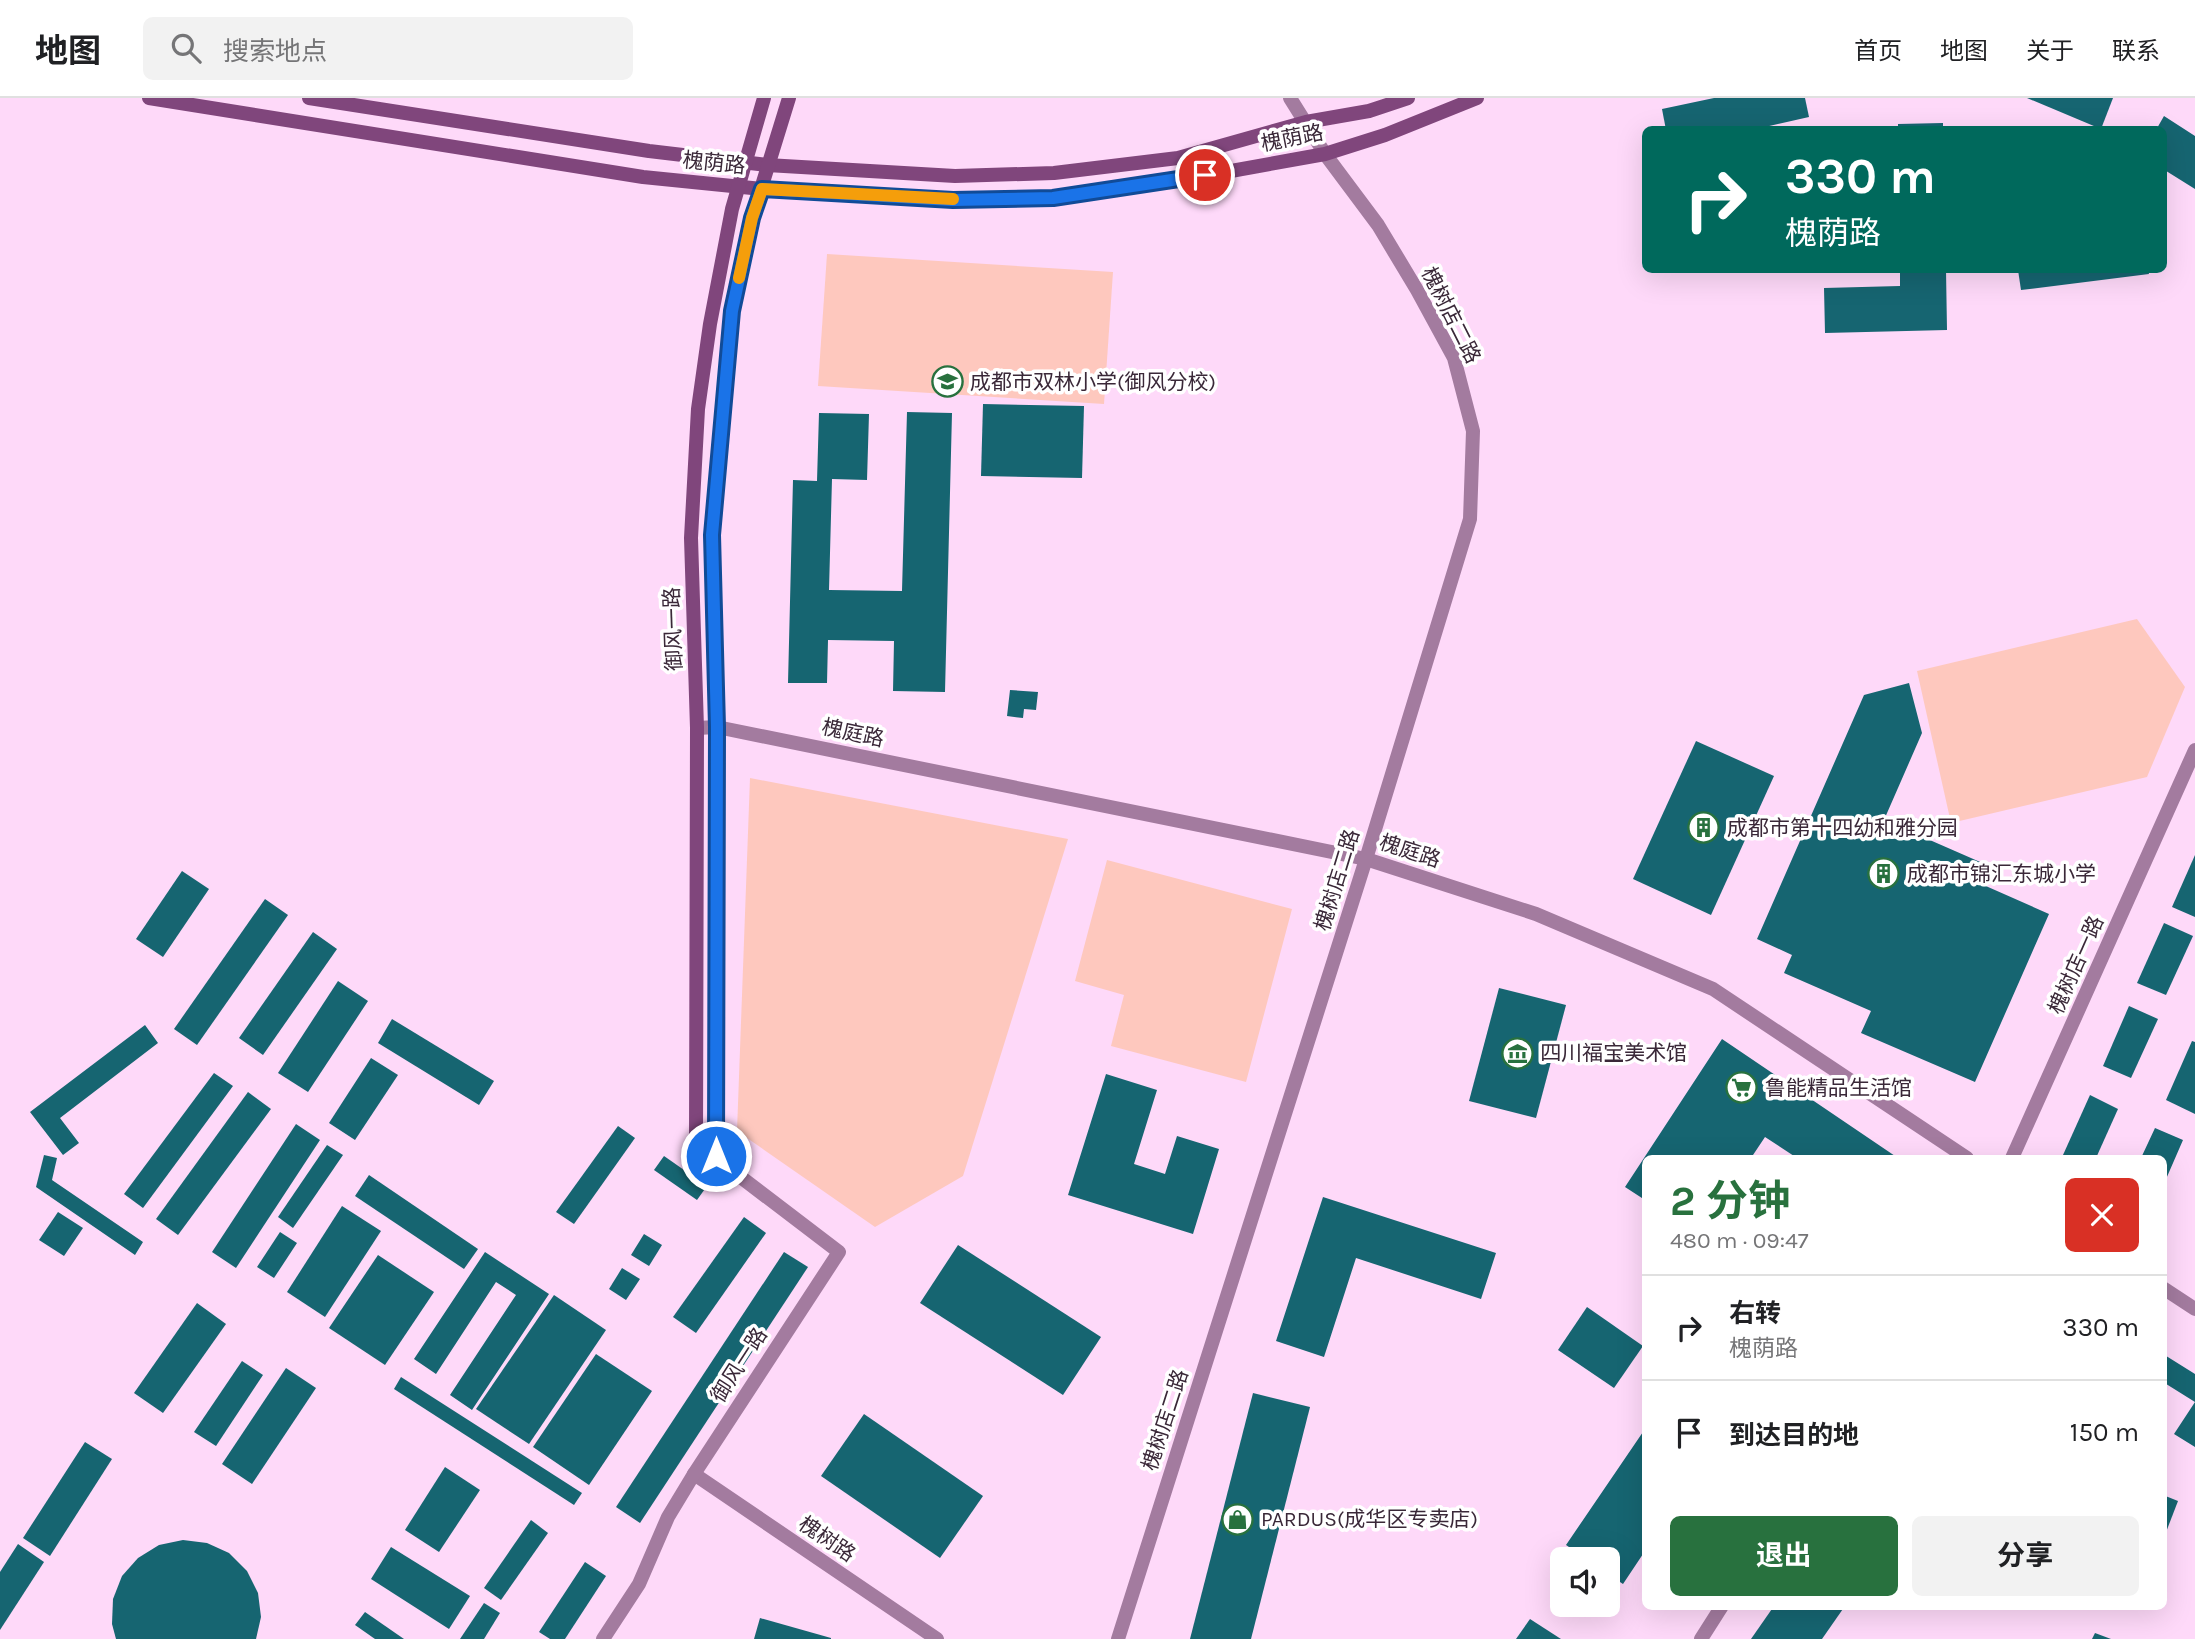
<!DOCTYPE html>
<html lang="zh">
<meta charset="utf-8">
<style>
:root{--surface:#fff;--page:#f2f2f2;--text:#202124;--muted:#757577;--line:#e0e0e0;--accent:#28713e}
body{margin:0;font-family:Karla,"Noto Sans SC",sans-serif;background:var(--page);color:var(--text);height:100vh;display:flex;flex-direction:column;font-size:26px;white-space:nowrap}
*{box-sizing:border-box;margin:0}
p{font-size:23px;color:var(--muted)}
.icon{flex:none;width:38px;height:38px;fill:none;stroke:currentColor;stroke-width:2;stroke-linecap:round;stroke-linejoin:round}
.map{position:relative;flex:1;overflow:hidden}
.side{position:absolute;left:1642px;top:1057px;width:525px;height:455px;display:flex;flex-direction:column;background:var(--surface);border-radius:10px;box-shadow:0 7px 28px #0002}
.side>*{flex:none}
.top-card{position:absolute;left:1642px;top:28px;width:525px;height:147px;border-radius:10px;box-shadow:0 7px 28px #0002;background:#00695c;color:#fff;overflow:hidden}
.buttons{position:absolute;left:1550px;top:1449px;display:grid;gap:14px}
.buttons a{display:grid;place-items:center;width:70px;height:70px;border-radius:10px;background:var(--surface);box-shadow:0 7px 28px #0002;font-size:35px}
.pin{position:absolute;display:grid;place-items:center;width:60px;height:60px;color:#fff;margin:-30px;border:4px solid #fff;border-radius:50%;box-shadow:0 2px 7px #0007}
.me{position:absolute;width:77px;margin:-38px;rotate:0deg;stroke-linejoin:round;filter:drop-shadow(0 0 5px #0008)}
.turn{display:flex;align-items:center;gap:24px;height:147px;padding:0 28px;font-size:32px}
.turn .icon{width:91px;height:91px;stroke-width:2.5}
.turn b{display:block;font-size:49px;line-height:60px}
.round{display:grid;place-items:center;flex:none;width:74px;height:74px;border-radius:10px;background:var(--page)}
.overview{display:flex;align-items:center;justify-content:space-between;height:119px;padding:0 28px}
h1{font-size:42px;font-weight:700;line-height:52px;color:var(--accent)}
.action{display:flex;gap:14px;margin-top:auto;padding:14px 28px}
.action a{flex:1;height:80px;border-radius:10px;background:var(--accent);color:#fff;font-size:28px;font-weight:700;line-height:80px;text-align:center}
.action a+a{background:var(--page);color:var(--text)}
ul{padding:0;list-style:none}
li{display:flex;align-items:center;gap:21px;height:105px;padding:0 28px;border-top:2px solid var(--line)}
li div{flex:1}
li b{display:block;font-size:26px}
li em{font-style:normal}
header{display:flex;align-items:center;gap:42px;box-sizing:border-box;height:98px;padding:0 35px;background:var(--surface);border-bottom:2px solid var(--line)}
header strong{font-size:33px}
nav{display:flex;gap:38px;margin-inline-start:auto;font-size:24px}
.search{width:490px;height:63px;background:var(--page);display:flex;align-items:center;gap:18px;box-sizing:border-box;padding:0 24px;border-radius:10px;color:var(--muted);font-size:26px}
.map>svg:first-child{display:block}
.green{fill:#fec8be}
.building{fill:#166571}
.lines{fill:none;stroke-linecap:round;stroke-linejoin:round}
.minor{stroke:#a37b9f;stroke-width:14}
.tertiary{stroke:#a37b9f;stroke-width:14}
.secondary{stroke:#80467c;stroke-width:14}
.route-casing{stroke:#114b97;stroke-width:18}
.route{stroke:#1a73e8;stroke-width:12}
.slow{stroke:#f59e0b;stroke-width:12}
.labels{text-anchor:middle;stroke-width:7;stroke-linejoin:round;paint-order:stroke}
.street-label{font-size:21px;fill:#3a2838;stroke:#fff}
.poi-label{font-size:21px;fill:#3a2838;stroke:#fff;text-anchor:start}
</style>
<header>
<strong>地图</strong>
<div class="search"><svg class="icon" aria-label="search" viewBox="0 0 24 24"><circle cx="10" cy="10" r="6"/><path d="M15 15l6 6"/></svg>搜索地点</div>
<nav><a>首页</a><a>地图</a><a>关于</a><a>联系</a></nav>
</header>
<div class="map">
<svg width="2195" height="1541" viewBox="0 0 2195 1541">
<rect width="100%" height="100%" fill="#fed9f9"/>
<g class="green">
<polygon points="827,156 1113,174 1104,306 818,288"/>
<polygon points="2137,521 2185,589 2147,679 1951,725 1917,573"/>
<polygon points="750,680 1068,741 963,1078 875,1129 737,1033"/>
<polygon points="1107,762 1292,811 1246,984 1111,948 1124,897 1075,883"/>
</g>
<g class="building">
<polygon points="1714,0 1805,0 1809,19 1752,32 1666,32 1662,11"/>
<polygon points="2027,0 2113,0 2101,31"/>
<polygon points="2164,18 2195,38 2195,91 2163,71 2163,32 2156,32"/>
<polygon points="1943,25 1943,32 1898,32 1898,26"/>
<polygon points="1900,172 1946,172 1947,232 1825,235 1824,190 1900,188"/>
<polygon points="2018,172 2148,172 2149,176 2021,192"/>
<polygon points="983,306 1084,308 1082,380 981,378"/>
<polygon points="907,314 952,315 945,594 893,593 894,543 828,542 827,585 788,585 793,382 817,383 819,315 869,316 867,382 832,381 829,492 902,493"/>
<polygon points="1909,585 1922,635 1884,722 1987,767 1979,785 2049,816 1975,984 1861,935 1871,913 1784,875 1792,857 1757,841 1864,597"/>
<polygon points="1010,592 1038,594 1036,612 1024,611 1023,620 1007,618"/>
<polygon points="1696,643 1774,678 1711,817 1633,781"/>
<polygon points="2195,757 2195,819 2172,809"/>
<polygon points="182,773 209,791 163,859 136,841"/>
<polygon points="265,801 288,817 197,947 174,931"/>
<polygon points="2164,825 2193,838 2166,897 2137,885"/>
<polygon points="313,834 337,851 263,957 239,940"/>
<polygon points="338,883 368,903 308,994 278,975"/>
<polygon points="1499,890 1566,907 1536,1020 1469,1003"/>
<polygon points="2129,908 2158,921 2131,980 2103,968"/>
<polygon points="392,921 494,983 479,1007 378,945"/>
<polygon points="145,927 158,945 60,1020 79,1045 63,1057 30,1014"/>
<polygon points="1722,941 1898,1060 1797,1060 1765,1039 1751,1060 1645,1060 1645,1102 1625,1089"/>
<polygon points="2192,943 2195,944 2195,1016 2166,1002"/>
<polygon points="371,960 398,977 355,1042 329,1025"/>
<polygon points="214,975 233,988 143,1110 124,1096"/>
<polygon points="1106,976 1157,992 1134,1066 1165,1076 1177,1038 1219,1051 1193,1136 1068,1097"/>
<polygon points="248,994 271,1011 178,1137 156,1121"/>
<polygon points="2090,997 2118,1011 2096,1060 2071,1060 2063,1057"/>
<polygon points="296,1026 320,1042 236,1170 212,1154"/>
<polygon points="618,1028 635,1040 574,1126 556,1114"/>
<polygon points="2155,1030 2183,1042 2163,1088 2163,1060 2141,1060"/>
<polygon points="327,1047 343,1057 293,1130 278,1119"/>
<polygon points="44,1057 57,1060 52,1082 143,1144 135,1157 36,1089"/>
<polygon points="664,1058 707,1088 697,1102 654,1072"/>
<polygon points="369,1077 478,1151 464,1171 355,1098"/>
<polygon points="1323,1099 1496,1155 1481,1201 1356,1160 1324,1259 1276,1243"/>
<polygon points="342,1108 381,1133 325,1219 287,1194"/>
<polygon points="58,1114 83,1130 64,1158 39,1142"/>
<polygon points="744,1119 766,1135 696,1235 673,1219"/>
<polygon points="280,1134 297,1145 274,1180 257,1169"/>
<polygon points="644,1136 662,1147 649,1168 631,1157"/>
<polygon points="958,1147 1101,1239 1063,1297 920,1205"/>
<polygon points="485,1154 549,1196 472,1312 450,1297 516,1197 496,1184 436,1276 414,1261"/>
<polygon points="784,1154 808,1169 640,1425 616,1409"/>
<polygon points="378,1157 434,1194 385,1267 329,1230"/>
<polygon points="622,1170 640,1181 626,1202 609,1191"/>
<polygon points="554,1197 606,1232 529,1346 476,1311"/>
<polygon points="197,1205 226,1226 163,1315 134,1295"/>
<polygon points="1587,1209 1643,1248 1614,1290 1558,1252"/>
<polygon points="596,1256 652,1293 589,1387 533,1349"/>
<polygon points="2163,1256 2195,1276 2195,1349 2174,1336 2195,1304 2163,1284"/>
<polygon points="242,1263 263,1277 216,1348 194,1334"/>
<polygon points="286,1270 316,1290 252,1386 222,1366"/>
<polygon points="401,1279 582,1395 574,1407 394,1291"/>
<polygon points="1253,1295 1310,1309 1251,1541 1190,1541"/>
<polygon points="864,1316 983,1398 940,1460 821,1378"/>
<polygon points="1645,1331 1645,1453 1623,1486 1608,1476 1608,1461 1587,1461 1566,1447"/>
<polygon points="85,1344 112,1361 50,1458 23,1440"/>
<polygon points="445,1369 480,1392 439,1454 405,1432"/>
<polygon points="2163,1397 2178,1403 2163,1442"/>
<polygon points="531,1422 548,1435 501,1502 484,1490"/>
<polygon points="183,1442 207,1445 229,1455 247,1473 258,1495 261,1519 256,1541 116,1541 112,1526 113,1501 122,1478 138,1460 159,1447"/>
<polygon points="18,1446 44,1464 0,1532 0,1474"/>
<polygon points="391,1449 470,1498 449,1531 371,1481"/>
<polygon points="585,1464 606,1478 565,1541 550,1541 539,1534"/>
<polygon points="484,1505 500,1515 484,1541 460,1541"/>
<polygon points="1774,1508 1845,1508 1822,1541 1751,1541"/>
<polygon points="365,1514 404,1541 375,1541 355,1527"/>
<polygon points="760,1520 831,1540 831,1541 754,1541"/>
<polygon points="1530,1521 1561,1541 1516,1541"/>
<polygon points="2095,1535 2111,1541 2092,1541"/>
</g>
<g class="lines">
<g class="minor">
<polyline points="697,630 717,629 1366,761 1536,816 1713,891 1967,1060"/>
<polyline points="2012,1060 2195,652"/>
<polyline points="2163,1190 2195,1211"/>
<polyline points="694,1376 937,1541"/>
<polyline points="603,1541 639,1486 668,1419 694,1376 839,1154 696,1045"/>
<polyline points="1118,1541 1366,761 1470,421 1473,333 1454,260 1417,192 1378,127 1325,56"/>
<polyline points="1701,1541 1722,1508"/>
</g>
<polyline class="tertiary" points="1290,0 1325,56"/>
<g class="secondary">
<polyline points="149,0 643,79 762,91 953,101 1053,100 1181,82 1325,56 1385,37 1477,0"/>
<polyline points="309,0 649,53 767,67 955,78 1054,75 1178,60 1306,24 1369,13 1408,0"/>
<polyline points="696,1045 697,630 691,440 698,311 710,226 732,111 764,0"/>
<polyline points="716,1058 717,629 712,437 732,213 752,120 789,0"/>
</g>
</g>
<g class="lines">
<defs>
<polyline id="route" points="716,1058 717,629 712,437 732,213 752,120 762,91 953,102 1053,100 1205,77"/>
</defs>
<use href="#route" class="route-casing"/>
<use href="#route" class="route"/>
<polyline class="slow" points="739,180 752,120 762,91 953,101"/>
</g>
<defs>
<symbol id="school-ring" viewBox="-11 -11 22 22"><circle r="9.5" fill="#fff" stroke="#28713e" stroke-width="1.5"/><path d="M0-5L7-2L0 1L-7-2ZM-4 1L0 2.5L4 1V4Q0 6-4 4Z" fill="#28713e"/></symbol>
<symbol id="building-ring" viewBox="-11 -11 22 22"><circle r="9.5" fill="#fff" stroke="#28713e" stroke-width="1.5"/><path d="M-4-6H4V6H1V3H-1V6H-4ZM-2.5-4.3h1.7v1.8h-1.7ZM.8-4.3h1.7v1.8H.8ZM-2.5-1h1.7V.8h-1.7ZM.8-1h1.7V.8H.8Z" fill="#28713e"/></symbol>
<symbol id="museum-ring" viewBox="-11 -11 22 22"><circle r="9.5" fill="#fff" stroke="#28713e" stroke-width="1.5"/><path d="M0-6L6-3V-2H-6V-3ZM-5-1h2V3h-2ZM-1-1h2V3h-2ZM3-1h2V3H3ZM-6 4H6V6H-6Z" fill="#28713e"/></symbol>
<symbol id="supermarket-ring" viewBox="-11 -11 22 22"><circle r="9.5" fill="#fff" stroke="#28713e" stroke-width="1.5"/><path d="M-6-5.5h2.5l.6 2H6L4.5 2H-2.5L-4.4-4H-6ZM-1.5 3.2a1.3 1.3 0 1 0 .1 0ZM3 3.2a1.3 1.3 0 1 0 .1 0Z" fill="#28713e"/></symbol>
<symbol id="shop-ring" viewBox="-11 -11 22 22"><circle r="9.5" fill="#fff" stroke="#28713e" stroke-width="1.5"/><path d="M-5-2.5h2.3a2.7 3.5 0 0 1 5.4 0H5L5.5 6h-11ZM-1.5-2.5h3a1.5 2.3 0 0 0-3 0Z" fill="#28713e"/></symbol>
</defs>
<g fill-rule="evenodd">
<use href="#school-ring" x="930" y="266" width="35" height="35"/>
<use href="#building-ring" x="1686" y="712" width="35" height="35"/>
<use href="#building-ring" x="1866" y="758" width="35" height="35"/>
<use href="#museum-ring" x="1500" y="938" width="35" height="35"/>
<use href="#supermarket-ring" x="1724" y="972" width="35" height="35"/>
<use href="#shop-ring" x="1220" y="1404" width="35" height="35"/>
</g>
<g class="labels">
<g class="street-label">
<text transform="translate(1292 40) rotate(-11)" y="7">槐荫路</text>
<text transform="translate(714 65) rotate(6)" y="7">槐荫路</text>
<text transform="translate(1451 217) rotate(63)" y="7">槐树店二路</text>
<text transform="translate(673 531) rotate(-92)" y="7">御风一路</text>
<text transform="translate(853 635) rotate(12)" y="7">槐庭路</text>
<text transform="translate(1410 753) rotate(18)" y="7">槐庭路</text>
<text transform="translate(1337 782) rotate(-73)" y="7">槐树店二路</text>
<text transform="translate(2076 867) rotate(-66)" y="7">槐树店一路</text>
<text transform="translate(739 1267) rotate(-57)" y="7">御风一路</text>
<text transform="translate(1165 1322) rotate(-72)" y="7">槐树店二路</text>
<text transform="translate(827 1441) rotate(34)" y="7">槐树路</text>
</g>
<g class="poi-label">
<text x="970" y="291">成都市双林小学(御风分校)</text>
<text x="1727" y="737">成都市第十四幼和雅分园</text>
<text x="1907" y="783">成都市锦汇东城小学</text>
<text x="1540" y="962">四川福宝美术馆</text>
<text x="1765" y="997">鲁能精品生活馆</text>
<text x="1261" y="1428">PARDUS(成华区专卖店)</text>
</g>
</g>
</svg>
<div class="buttons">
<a><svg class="icon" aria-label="sound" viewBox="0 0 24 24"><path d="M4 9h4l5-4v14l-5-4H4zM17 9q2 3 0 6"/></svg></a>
</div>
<div class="pin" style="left:1205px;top:77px;background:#d93025"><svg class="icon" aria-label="arrive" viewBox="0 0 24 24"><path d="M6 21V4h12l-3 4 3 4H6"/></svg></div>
<svg class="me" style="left:716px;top:1058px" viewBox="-20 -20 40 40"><circle r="17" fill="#1a73e8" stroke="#fff" stroke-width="3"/><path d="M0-11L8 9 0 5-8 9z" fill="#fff"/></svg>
<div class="top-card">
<div class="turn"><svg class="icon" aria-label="right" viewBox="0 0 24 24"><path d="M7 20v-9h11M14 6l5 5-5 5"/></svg><div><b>330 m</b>槐荫路</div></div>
</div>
<section class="side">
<div class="overview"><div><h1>2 分钟</h1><p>480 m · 09:47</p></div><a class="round" style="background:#d93025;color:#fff"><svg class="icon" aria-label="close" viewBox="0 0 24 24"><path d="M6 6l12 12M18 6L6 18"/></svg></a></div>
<ul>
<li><svg class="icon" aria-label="right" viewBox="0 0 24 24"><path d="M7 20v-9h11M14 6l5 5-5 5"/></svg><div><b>右转</b><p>槐荫路</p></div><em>330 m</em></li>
<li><svg class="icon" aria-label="arrive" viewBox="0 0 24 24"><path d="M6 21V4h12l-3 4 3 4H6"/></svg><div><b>到达目的地</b></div><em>150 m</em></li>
</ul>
<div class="action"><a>退出</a><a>分享</a></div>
</section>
</div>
